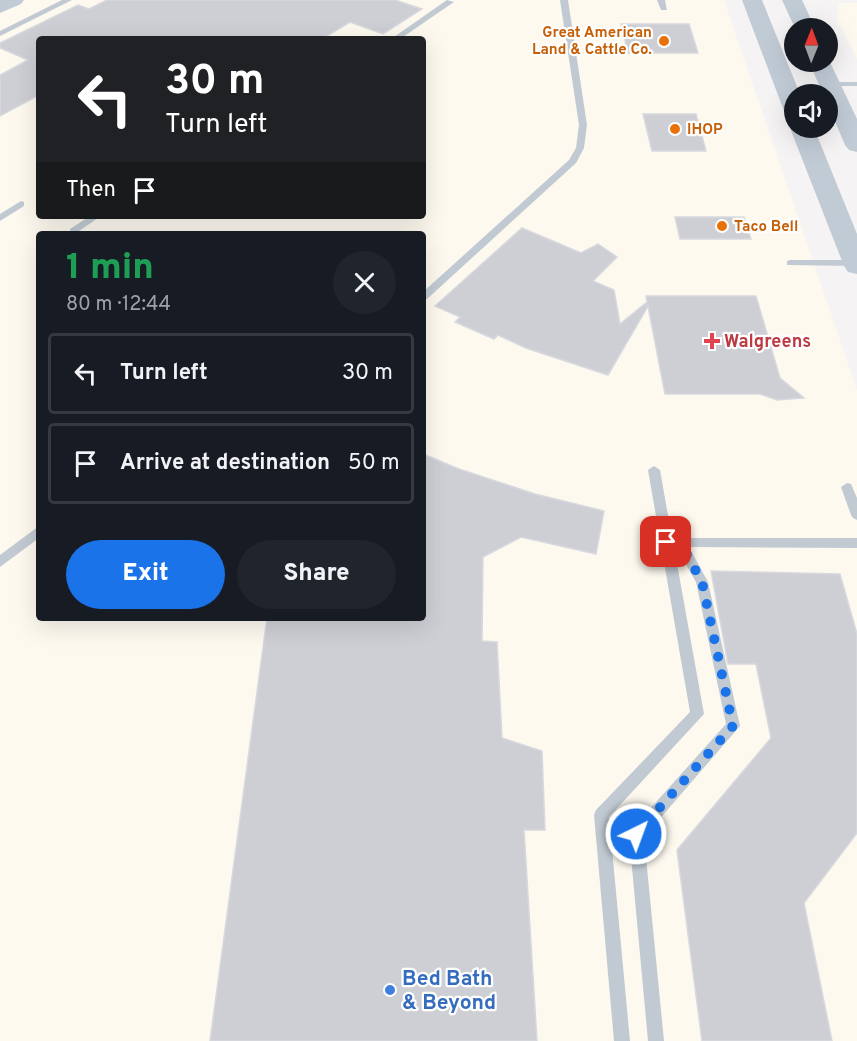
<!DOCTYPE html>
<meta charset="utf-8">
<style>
:root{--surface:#171b24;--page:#20242c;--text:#f1f3f6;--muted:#9ea1a6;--line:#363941;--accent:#1a73e8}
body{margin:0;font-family:Overpass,sans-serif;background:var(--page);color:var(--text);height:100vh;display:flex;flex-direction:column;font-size:22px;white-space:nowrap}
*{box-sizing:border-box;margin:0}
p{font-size:20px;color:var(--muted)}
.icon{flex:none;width:33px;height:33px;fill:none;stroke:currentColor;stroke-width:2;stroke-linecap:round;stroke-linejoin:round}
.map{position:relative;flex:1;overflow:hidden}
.drawer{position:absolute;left:36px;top:231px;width:390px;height:390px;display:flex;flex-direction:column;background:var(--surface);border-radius:6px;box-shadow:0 6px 24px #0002}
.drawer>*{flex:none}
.hud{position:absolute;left:36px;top:36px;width:390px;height:183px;border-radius:6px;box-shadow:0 6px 24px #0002;background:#202124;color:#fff;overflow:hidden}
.needle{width:39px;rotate:1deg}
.buttons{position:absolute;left:784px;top:18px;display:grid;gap:12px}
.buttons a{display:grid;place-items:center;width:54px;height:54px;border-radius:50%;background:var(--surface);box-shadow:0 6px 24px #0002;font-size:30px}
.pin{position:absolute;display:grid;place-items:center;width:51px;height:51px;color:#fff;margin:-26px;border-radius:12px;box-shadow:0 3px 9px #0006}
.me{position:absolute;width:66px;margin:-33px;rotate:42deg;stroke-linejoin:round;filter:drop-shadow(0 0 4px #0008)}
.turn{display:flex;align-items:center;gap:21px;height:126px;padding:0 30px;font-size:27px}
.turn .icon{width:78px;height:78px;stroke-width:2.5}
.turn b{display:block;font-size:42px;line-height:51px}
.then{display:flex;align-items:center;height:57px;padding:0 30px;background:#0003;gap:12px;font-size:22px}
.round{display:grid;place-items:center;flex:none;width:63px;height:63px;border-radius:32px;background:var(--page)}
.headline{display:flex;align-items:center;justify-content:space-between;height:102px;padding:0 30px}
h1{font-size:36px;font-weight:800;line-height:45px;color:#1e9e55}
.button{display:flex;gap:12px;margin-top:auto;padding:12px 30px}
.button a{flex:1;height:69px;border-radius:36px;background:var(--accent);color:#fff;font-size:24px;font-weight:800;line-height:69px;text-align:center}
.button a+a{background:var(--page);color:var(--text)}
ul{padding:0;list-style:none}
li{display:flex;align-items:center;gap:18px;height:81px;margin:0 12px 9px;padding:0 18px;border:3px solid var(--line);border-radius:6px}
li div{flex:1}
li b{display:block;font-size:22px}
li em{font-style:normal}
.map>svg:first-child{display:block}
.commercial{fill:#fdf9ef;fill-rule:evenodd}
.building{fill:#cdcfd5;stroke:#d7d9de;stroke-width:1.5}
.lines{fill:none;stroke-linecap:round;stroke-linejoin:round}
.lane{fill:#c1cad2;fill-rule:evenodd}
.secondary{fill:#c1cbd6;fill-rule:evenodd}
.route{stroke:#1a73e8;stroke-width:10;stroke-dasharray:0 18}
.food-dot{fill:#e8710a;stroke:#fff;stroke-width:2}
.health-dot{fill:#e0444e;stroke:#fff;stroke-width:2}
.shop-dot{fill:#3f7fe0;stroke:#fff;stroke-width:2}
.labels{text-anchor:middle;stroke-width:4.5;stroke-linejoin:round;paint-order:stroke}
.far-food-label{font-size:15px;font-weight:bold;fill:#c56008;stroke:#fff;text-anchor:start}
.health-label{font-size:18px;font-weight:bold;fill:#be3a42;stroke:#fff;text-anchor:start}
.near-shop-label{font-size:21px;font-weight:bold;fill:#366cbe;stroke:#fff;text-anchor:start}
</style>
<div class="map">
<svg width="857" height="1041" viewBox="0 0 857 1041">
<rect width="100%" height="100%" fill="#f5f3f3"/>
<g class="commercial">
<path d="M0,0H724L857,390V1041H0ZM39,39H423V216H39ZM39,234H423V618H39Z"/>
<polygon points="839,3 857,3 857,59 837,20"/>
</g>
<g class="building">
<polygon points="107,0 395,0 422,9 383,34 350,22 322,39 39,39 39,95 0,116 0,75 28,60 0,48 0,43 78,5 89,9"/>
<polygon points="621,24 689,24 698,53 628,53"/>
<polygon points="643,114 696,114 706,151 652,151"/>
<polygon points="675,217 744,217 751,239 680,239"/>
<polygon points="522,228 581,253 598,244 617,257 593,281 614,290 620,324 647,302 646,296 756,296 780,378 804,398 777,400 760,394 665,394 648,306 608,375 526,348 498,335 494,339 455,322 460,317 435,306"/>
<polygon points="423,454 459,469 535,494 604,511 596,554 521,537 483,557 482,641 497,642 502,738 542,751 545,830 524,830 537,1041 210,1041 267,618 423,618"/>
<polygon points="711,571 840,574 857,634 857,833 804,903 832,1041 702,1041 677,850 771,738 756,664 728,664"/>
</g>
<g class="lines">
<g class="lane">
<polygon points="62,0 72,0 0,36 0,31"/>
<polygon points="447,0 454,2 400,39 391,39"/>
<polygon points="560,0 568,0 587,125 584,148 576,163 427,299 423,300 423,292 569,160 576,148 579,125"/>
<polygon points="657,0 665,0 667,10 661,10"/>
<polygon points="827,82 857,82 857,86 830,86 826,84"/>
<polygon points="21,201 24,202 24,206 0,221 0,214"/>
<polygon points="90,216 101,216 76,233 70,233 70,229"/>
<polygon points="790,260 856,260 857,266 787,265 787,261"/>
<polygon points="654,466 660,470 672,538 857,538 857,548 689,547 708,582 740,726 644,837 664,1041 648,1041 629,835 631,830 726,724 696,582 676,547 674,547 704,714 609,817 630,1041 614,1041 594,815 596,810 690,712 648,470"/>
<polygon points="847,483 851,484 857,498 857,520 853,518 851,515 841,487"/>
<polygon points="39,526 39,538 0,567 0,555"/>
</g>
<g class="secondary">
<polygon points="0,0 24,0 21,4 0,13"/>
<polygon points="742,0 762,0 800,94 795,94 795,118 787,116 784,111"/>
<polygon points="782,0 802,0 815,28 795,28"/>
<polygon points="828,58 857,119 857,152 849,150 845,145 828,105 828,94 823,94 809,62 828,62"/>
<polygon points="794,123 795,128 814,128 857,234 857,274 848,272 844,266 790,128"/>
</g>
</g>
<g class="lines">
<polyline class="route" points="636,834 733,726 702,582 680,542 666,542"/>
</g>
<g class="food-dot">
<circle cx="664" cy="41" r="6"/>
<circle cx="675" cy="129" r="6"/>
<circle cx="722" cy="226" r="6"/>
</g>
<path class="health-dot" d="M709 332h6v6h6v6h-6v6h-6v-6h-6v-6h6z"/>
<circle class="shop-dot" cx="390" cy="990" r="6"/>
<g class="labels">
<g class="far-food-label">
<text x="652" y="37" text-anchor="end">Great American<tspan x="652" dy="17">Land &amp; Cattle Co.</tspan></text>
<text x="687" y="134">IHOP</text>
<text x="734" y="231">Taco Bell</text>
</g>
<g class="health-label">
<text x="724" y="347">Walgreens</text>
</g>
<g class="near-shop-label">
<text x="402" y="985">Bed Bath<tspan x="402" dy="24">&amp; Beyond</tspan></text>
</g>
</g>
</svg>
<div class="buttons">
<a><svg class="needle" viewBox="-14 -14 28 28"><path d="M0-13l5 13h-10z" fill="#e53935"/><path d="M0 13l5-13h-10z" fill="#9ea1a6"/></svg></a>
<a><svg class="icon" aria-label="sound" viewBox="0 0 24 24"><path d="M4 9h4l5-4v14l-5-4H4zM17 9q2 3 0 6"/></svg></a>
</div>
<div class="pin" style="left:666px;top:542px;background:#d93025"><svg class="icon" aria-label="arrive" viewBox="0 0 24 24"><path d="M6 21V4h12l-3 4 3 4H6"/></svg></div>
<svg class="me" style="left:636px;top:834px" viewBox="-20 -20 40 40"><circle r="17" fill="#1a73e8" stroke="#fff" stroke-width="3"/><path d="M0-11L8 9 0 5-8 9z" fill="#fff"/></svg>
<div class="hud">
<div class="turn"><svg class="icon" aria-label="left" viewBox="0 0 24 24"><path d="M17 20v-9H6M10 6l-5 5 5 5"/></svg><div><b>30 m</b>Turn left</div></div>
<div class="then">Then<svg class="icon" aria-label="arrive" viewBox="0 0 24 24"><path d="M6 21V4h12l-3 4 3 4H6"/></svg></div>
</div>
<section class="drawer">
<div class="headline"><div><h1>1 min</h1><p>80 m · 12:44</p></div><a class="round"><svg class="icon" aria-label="close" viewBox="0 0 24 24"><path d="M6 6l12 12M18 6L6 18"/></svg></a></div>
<ul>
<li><svg class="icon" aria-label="left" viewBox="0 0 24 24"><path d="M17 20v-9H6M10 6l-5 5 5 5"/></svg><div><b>Turn left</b></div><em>30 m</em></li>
<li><svg class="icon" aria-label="arrive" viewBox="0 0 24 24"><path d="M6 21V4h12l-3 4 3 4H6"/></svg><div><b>Arrive at destination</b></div><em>50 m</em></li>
</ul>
<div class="button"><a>Exit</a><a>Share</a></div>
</section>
</div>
